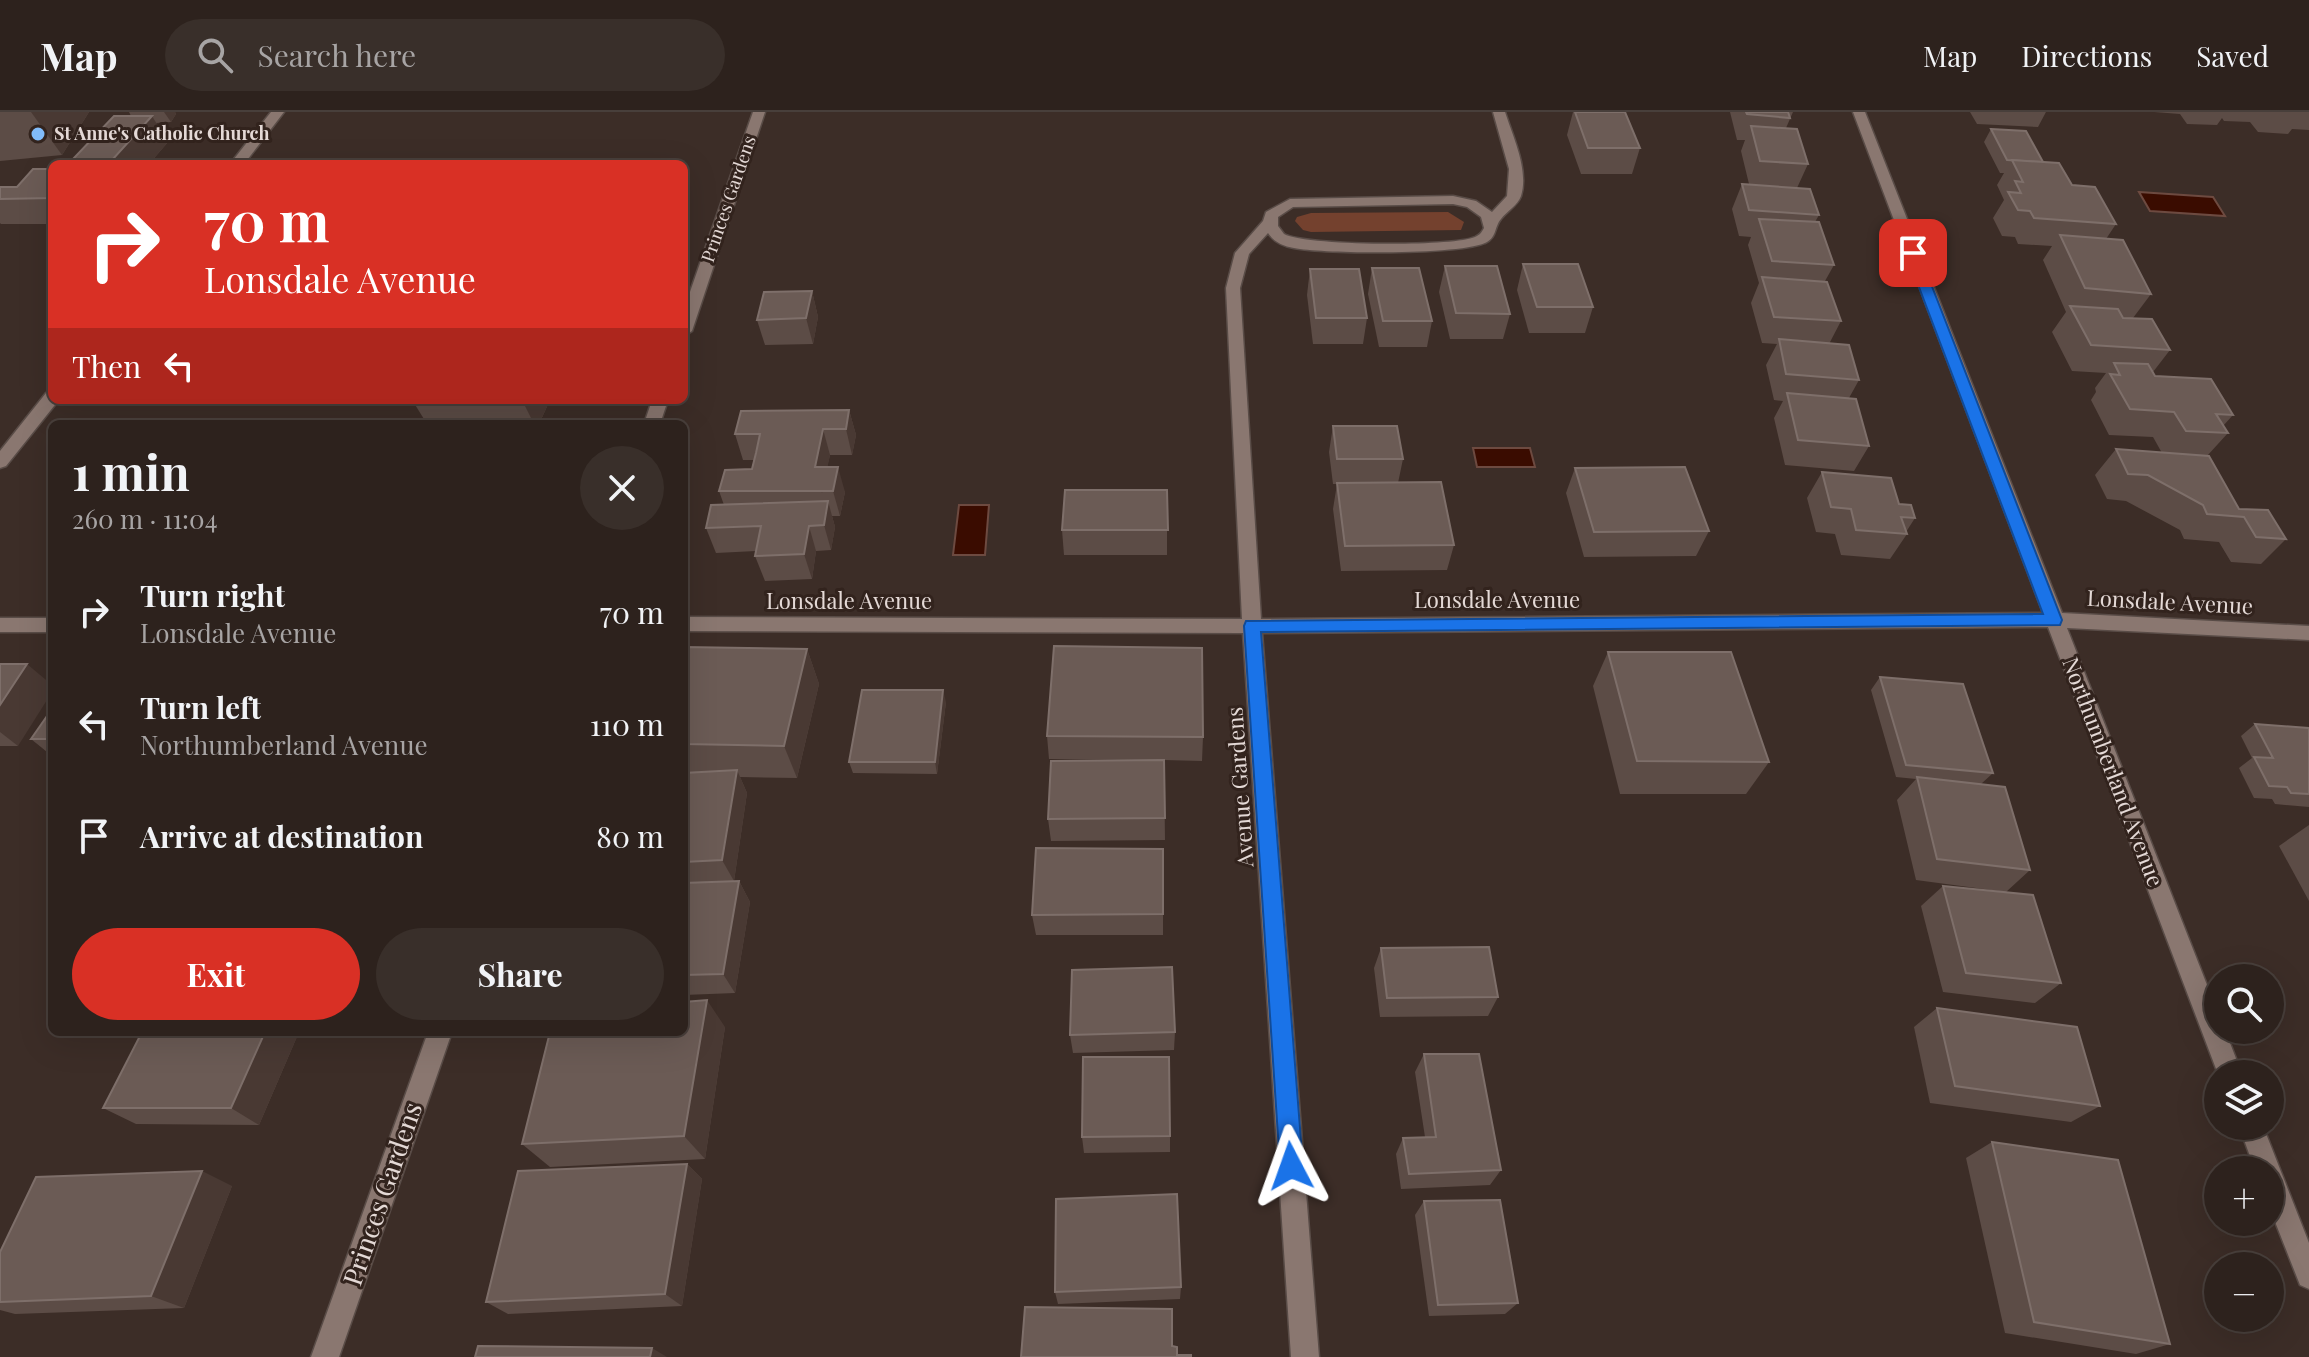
<!DOCTYPE html>
<meta charset="utf-8">
<style>
:root{--surface:#2d221d;--page:#392f2a;--text:#f1f3f6;--muted:#a7a4a4;--line:#483f3b;--accent:#d93025}
body{margin:0;font-family:"Playfair Display",serif;background:var(--page);color:var(--text);height:100vh;display:flex;flex-direction:column;font-size:30px;white-space:nowrap}
*{box-sizing:border-box;margin:0}
p{font-size:26px;color:var(--muted)}
.icon{flex:none;width:44px;height:44px;fill:none;stroke:currentColor;stroke-width:2;stroke-linecap:round;stroke-linejoin:round}
.map{position:relative;flex:1;overflow:hidden}
.sheet{position:absolute;left:48px;top:308px;width:640px;height:616px;display:flex;flex-direction:column;background:var(--surface);border-radius:12px;box-shadow:0 8px 32px #0002,0 0 0 2px var(--line)}
.sheet>*{flex:none}
.guide{position:absolute;left:48px;top:48px;width:640px;height:244px;border-radius:12px;box-shadow:0 8px 32px #0002,0 0 0 2px var(--line);background:#d93025;color:#fff;overflow:hidden}
.fabs{position:absolute;left:2204px;top:852px;display:grid;gap:16px}
.fabs a{display:grid;place-items:center;width:80px;height:80px;border-radius:50%;background:var(--surface);box-shadow:0 8px 32px #0002,0 0 0 2px var(--line);font-size:40px}
.pin{position:absolute;display:grid;place-items:center;width:68px;height:68px;color:#fff;margin:-34px;border-radius:16px;box-shadow:0 4px 12px #0006}
.me{position:absolute;width:88px;margin:-44px;rotate:356deg;stroke-linejoin:round;filter:drop-shadow(0 0 6px #0008)}
.turn{display:flex;align-items:center;gap:28px;height:168px;padding:0 24px;font-size:36px}
.turn .icon{width:104px;height:104px;stroke-width:2.5}
.turn b{display:block;font-size:56px;line-height:68px}
.then{display:flex;align-items:center;height:76px;padding:0 24px;background:#0003;gap:16px;font-size:30px}
.round{display:grid;place-items:center;flex:none;width:84px;height:84px;border-radius:42px;background:var(--page)}
.head{display:flex;align-items:center;justify-content:space-between;height:136px;padding:0 24px}
h1{font-size:48px;font-weight:700;line-height:60px}
.cta{display:flex;gap:16px;margin-top:auto;padding:16px 24px}
.cta a{flex:1;height:92px;border-radius:48px;background:var(--accent);color:#fff;font-size:32px;font-weight:700;line-height:92px;text-align:center}
.cta a+a{background:var(--page);color:var(--text)}
ul{padding:0;list-style:none}
li{display:flex;align-items:center;gap:24px;height:112px;padding:0 24px}
li div{flex:1}
li b{display:block;font-size:30px}
li em{font-style:normal}
header{display:flex;align-items:center;gap:48px;box-sizing:border-box;height:112px;padding:0 40px;background:var(--surface);border-bottom:2px solid var(--line)}
header strong{font-size:38px}
nav{display:flex;gap:44px;margin-inline-start:auto;font-size:28px}
.search{width:560px;height:72px;background:var(--page);display:flex;align-items:center;gap:20px;box-sizing:border-box;padding:0 28px;border-radius:44px;color:var(--muted);font-size:30px}
.map>svg:first-child{display:block}
.green{fill:#74412e}
.water{fill:#3a0c00;stroke:#6d4a40;stroke-width:2}
.lines{fill:none;stroke-linecap:round;stroke-linejoin:round}
.minor-casing{stroke:#594c47;stroke-width:3}
.minor{fill:#8a7770;fill-rule:evenodd}
.wall{fill:#5c4c46}
.shaded-wall{fill:#493933}
.building{fill:#6b5b55;stroke:#7e6f6a;stroke-width:2}
.route{fill:#1a73e8;stroke:#114b97;stroke-width:2}
.poi-dot{fill:#81bcfa;stroke:#32231d;stroke-width:3}
.labels{text-anchor:middle;stroke-width:6;stroke-linejoin:round;paint-order:stroke}
.far-poi-label{font-size:18px;font-weight:bold;fill:#e4d9d6;stroke:#32231d;text-anchor:start}
.far-street-label{font-size:18px;fill:#e4d9d6;stroke:#32231d}
.street-label{font-size:22px;fill:#e4d9d6;stroke:#32231d}
.near-street-label{font-size:26px;fill:#e4d9d6;stroke:#32231d}
</style>
<header>
<strong>Map</strong>
<div class="search"><svg class="icon" aria-label="search" viewBox="0 0 24 24"><circle cx="10" cy="10" r="6"/><path d="M15 15l6 6"/></svg>Search here</div>
<nav><a>Map</a><a>Directions</a><a>Saved</a></nav>
</header>
<div class="map">
<svg width="2309" height="1245" viewBox="0 0 2309 1245">
<rect width="100%" height="100%" fill="#3c2d27"/>
<polygon class="green" points="1448,100 1464,110 1461,118 1311,120 1303,118 1295,109 1297,105 1311,101"/>
<g class="water">
<polygon points="2139,80 2213,85 2225,104 2150,99"/>
<polygon points="1473,336 1530,336 1535,355 1477,355"/>
<polygon points="959,393 989,393 985,443 953,443"/>
</g>
<g class="lines">
<defs>
<g id="minor">
<polygon points="271,0 284,0 244,52 230,52"/>
<polygon points="753,0 765,0 692,219 684,224 684,197"/>
<path d="M1493,0H1505C1513,25 1529,58 1521,84C1518,93 1506,100 1501,107C1494,115 1497,126 1485,131C1458,143 1324,142 1294,136C1283,134 1274,130 1268,121L1249,142L1240,176L1261,507L2043,501L1853,0H1865L2062,501L2309,514V528L2067,516L2218,901V918H2225L2242,962H2218L2048,515L1262,521L1319,1245H1291L1243,521L684,519V505L1242,507L1226,176L1235,141L1263,109L1266,100L1290,87L1453,84L1476,89L1492,100L1507,84L1509,57ZM1453,92L1467,95L1481,105L1484,116C1481,121 1481,122 1475,125C1453,135 1305,134 1284,122L1278,114V105L1293,95Z"/>
<polygon points="52,280 52,288 58,289 6,354 0,356 0,339 46,281"/>
<polygon points="652,288 668,288 660,312 644,312"/>
<rect x="0" y="506" width="52" height="14"/>
<polygon points="428,920 452,920 339,1245 311,1245"/>
<polygon points="2239,1014 2263,1014 2309,1131 2309,1177 2300,1173 2270,1097 2270,1058 2255,1058"/>
</g>
</defs>
<use href="#minor" class="minor-casing"/>
<use href="#minor" class="minor"/>
</g>
<g class="wall">
<polygon points="0,0 89,0 62,43 0,49"/>
<polygon points="129,0 175,0 176,2 171,10 156,11 168,30 149,52 77,52 73,47 131,4"/>
<polygon points="1573,0 1625,0 1640,36 1632,62 1581,62 1567,23"/>
<polygon points="1730,0 1793,0 1786,16 1808,52 1797,76 1819,103 1815,110 1834,153 1825,169 1841,209 1829,232 1859,268 1849,286 1869,334 1854,359 1785,353 1774,306 1783,289 1774,288 1766,253 1777,232 1762,231 1751,191 1759,171 1748,133 1751,125 1739,124 1732,97 1742,72 1749,72 1741,39 1745,28 1737,28"/>
<polygon points="1970,0 2046,0 2038,15 1977,12"/>
<polygon points="2154,0 2309,0 2309,18 2292,17 2288,22 2258,20 2250,10 2224,9 2222,6 2217,13 2187,12 2180,2"/>
<polygon points="1991,17 2043,50 2116,112 2106,127 2151,182 2133,206 2170,238 2153,260 2155,264 2233,303 2223,314 2228,321 2207,344 2239,397 2286,427 2261,452 2231,450 2219,430 2184,427 2180,418 2126,389 2107,387 2095,363 2116,337 2162,341 2153,325 2109,323 2091,288 2096,280 2095,276 2106,261 2072,259 2052,220 2066,200 2043,148 2052,134 2018,132 2015,125 2002,124 1993,106 2004,88 1997,73 2004,61 2000,61 1984,30"/>
<polygon points="52,57 52,112 1,112 0,111 0,75 17,75"/>
<polygon points="1523,152 1593,195 1585,221 1529,221 1517,178"/>
<polygon points="1445,154 1510,202 1503,227 1450,227 1439,180"/>
<polygon points="1372,156 1432,209 1427,235 1379,235 1368,182"/>
<polygon points="1310,157 1367,206 1363,232 1313,232 1307,183"/>
<polygon points="812,179 818,205 813,232 765,233 757,208"/>
<polygon points="550,288 539,312 427,312 414,291"/>
<polygon points="849,298 856,323 852,343 830,343 827,355 845,380 840,404 832,404 835,415 831,438 816,439 812,467 765,469 755,444 756,439 716,441 706,416 724,393 719,379 752,357 754,348 743,348 735,322"/>
<polygon points="1333,314 1403,347 1398,371 1454,433 1447,458 1341,459 1333,397 1337,372 1333,372 1329,340"/>
<polygon points="1575,356 1709,419 1696,444 1584,445 1566,381"/>
<polygon points="1822,360 1899,392 1915,406 1906,420 1907,422 1890,447 1841,443 1835,422 1816,420 1807,386"/>
<polygon points="1167,378 1167,443 1064,443 1062,418"/>
<polygon points="684,535 807,537 819,572 797,666 740,665 747,681 734,769 739,769 750,790 735,881 684,883"/>
<polygon points="1608,540 1769,650 1746,682 1620,682 1593,574"/>
<polygon points="0,552 18,634 0,634"/>
<polygon points="1880,565 1993,661 1981,672 2030,758 2006,780 1916,768 1897,688 1916,667 1896,665 1871,578"/>
<polygon points="946,590 937,662 853,661 849,650"/>
<polygon points="52,597 52,644 31,627"/>
<polygon points="2255,612 2309,616 2309,695 2275,692 2272,687 2254,686 2239,656 2252,646 2241,624"/>
<polygon points="1047,624 1203,625 1202,649 1164,648 1165,728 1051,729 1048,707 1154,648 1049,647"/>
<polygon points="2309,713 2309,789 2279,734"/>
<polygon points="1163,737 1163,823 1036,823 1032,803"/>
<polygon points="1943,774 2061,871 2035,891 1943,880 1921,794"/>
<polygon points="1381,836 1498,885 1488,904 1380,905 1374,856"/>
<polygon points="1937,896 2100,994 2071,1010 1930,991 1914,915"/>
<polygon points="725,915 705,1047 550,1055 522,1032"/>
<polygon points="142,920 299,920 259,1013 136,1012 103,996"/>
<polygon points="1175,920 1174,938 1073,941 1070,923"/>
<polygon points="1424,942 1501,1058 1490,1073 1401,1077 1396,1042 1403,1026 1425,1025 1415,960"/>
<polygon points="1170,1024 1170,1040 1084,1041 1082,1025"/>
<polygon points="1992,1030 2170,1232 2136,1242 2005,1221 1966,1046"/>
<polygon points="687,1052 702,1067 682,1194 508,1202 486,1190"/>
<polygon points="232,1074 184,1196 15,1202 0,1198 0,1140"/>
<polygon points="1424,1089 1518,1191 1505,1202 1429,1204 1415,1103"/>
<polygon points="1181,1175 1180,1187 1058,1192 1055,1180"/>
</g>
<g class="shaded-wall">
<polygon points="31,0 89,0 62,43"/>
<polygon points="164,0 175,0 176,2 171,10"/>
<polygon points="152,4 168,30 149,52 116,52 113,47"/>
<polygon points="812,179 818,205 813,232 806,206"/>
<polygon points="526,288 550,288 539,312 534,312 524,292"/>
<polygon points="849,298 856,323 852,343 846,317"/>
<polygon points="823,317 830,343 822,381 815,355"/>
<polygon points="838,355 845,380 840,404 833,379"/>
<polygon points="828,389 835,415 831,438 824,413"/>
<polygon points="809,414 816,439 812,467 804,442"/>
<polygon points="807,537 819,572 797,666 784,634"/>
<polygon points="27,552 52,573 52,580 18,634 0,620 0,593"/>
<polygon points="943,578 946,590 937,662 935,650"/>
<polygon points="737,658 747,681 734,769 722,748"/>
<polygon points="739,769 750,790 735,881 723,862"/>
<polygon points="707,888 725,915 705,1047 684,1024"/>
<polygon points="265,920 299,920 259,1013 231,996"/>
<polygon points="687,1052 702,1067 682,1194 665,1182"/>
<polygon points="202,1059 232,1074 184,1196 151,1184"/>
<polygon points="652,1236 667,1245 650,1245"/>
</g>
<g class="building">
<polygon points="1575,0 1625,0 1640,36 1588,36"/>
<polygon points="1746,0 1788,0 1790,6 1747,2"/>
<polygon points="114,4 152,4 113,47 73,47"/>
<polygon points="1751,14 1797,17 1808,52 1760,49"/>
<polygon points="1991,17 2026,19 2043,50 2007,48"/>
<polygon points="2012,48 2059,51 2072,73 2095,75 2116,112 2034,106 2030,99 2018,98 2008,80 2021,81 2015,69 2023,70"/>
<polygon points="33,57 52,57 52,86 0,87 0,75 17,75"/>
<polygon points="1742,72 1810,77 1819,103 1749,98"/>
<polygon points="1759,107 1819,110 1834,153 1772,149"/>
<polygon points="2060,123 2123,128 2151,182 2085,176"/>
<polygon points="1523,152 1578,152 1593,195 1537,195"/>
<polygon points="1445,154 1497,154 1510,202 1456,201"/>
<polygon points="1372,156 1419,156 1432,209 1383,209"/>
<polygon points="1310,157 1359,157 1367,206 1316,206"/>
<polygon points="1762,165 1827,170 1841,209 1774,205"/>
<polygon points="812,179 806,206 757,208 764,180"/>
<polygon points="2070,194 2118,197 2123,206 2152,207 2170,238 2091,233"/>
<polygon points="1779,227 1849,233 1859,268 1786,262"/>
<polygon points="2114,251 2148,252 2155,264 2211,267 2233,303 2216,302 2228,321 2186,319 2174,300 2130,297 2110,262 2120,263"/>
<polygon points="1787,281 1856,287 1869,334 1798,328"/>
<polygon points="416,288 526,288 524,292 414,291"/>
<polygon points="849,298 846,317 823,317 815,355 838,355 833,379 719,379 725,358 752,357 756,341 760,322 735,322 741,299"/>
<polygon points="1333,314 1397,314 1403,347 1337,347"/>
<polygon points="2116,337 2209,344 2239,397 2268,398 2286,427 2256,425 2244,405 2207,402 2203,393 2148,363 2128,362"/>
<polygon points="1685,355 1709,419 1594,420 1575,356"/>
<polygon points="1822,360 1891,366 1899,392 1911,393 1915,406 1901,405 1907,422 1856,418 1851,397 1831,395"/>
<polygon points="1441,370 1454,433 1345,434 1337,371"/>
<polygon points="1065,378 1167,378 1168,418 1062,418"/>
<polygon points="828,389 824,413 809,414 804,442 755,444 761,414 706,416 711,393"/>
<polygon points="1054,534 1202,536 1203,625 1047,624"/>
<polygon points="684,535 807,537 784,634 684,632"/>
<polygon points="1608,540 1731,540 1769,650 1637,649"/>
<polygon points="0,552 27,552 0,593"/>
<polygon points="1880,565 1963,572 1993,661 1906,653"/>
<polygon points="862,578 943,578 935,650 849,650"/>
<polygon points="52,597 52,627 31,627"/>
<polygon points="2255,612 2309,616 2309,682 2291,681 2287,675 2269,674 2254,645 2273,646"/>
<polygon points="1164,648 1165,706 1048,707 1051,649"/>
<polygon points="737,658 722,748 684,750 684,661"/>
<polygon points="1917,665 2005,675 2030,758 1937,747"/>
<polygon points="1036,736 1163,737 1163,802 1032,803"/>
<polygon points="739,769 723,862 684,863 684,771"/>
<polygon points="1943,774 2033,783 2061,871 1966,861"/>
<polygon points="1489,835 1498,885 1387,886 1381,836"/>
<polygon points="1172,855 1175,920 1070,923 1072,858"/>
<polygon points="707,888 684,1024 522,1032 550,920 684,920 684,890"/>
<polygon points="1937,896 2077,915 2100,994 1955,974"/>
<polygon points="142,920 265,920 231,996 103,996"/>
<polygon points="1424,942 1479,942 1501,1058 1409,1062 1403,1026 1436,1025"/>
<polygon points="1083,945 1169,945 1170,1024 1082,1025"/>
<polygon points="1992,1030 2118,1048 2170,1232 2034,1210"/>
<polygon points="687,1052 665,1182 486,1190 518,1059"/>
<polygon points="202,1059 151,1184 0,1190 0,1140 36,1065"/>
<polygon points="1177,1082 1181,1175 1055,1180 1056,1087"/>
<polygon points="1500,1088 1518,1191 1438,1193 1424,1089"/>
<polygon points="1025,1195 1172,1197 1172,1234 1177,1235 1177,1243 1191,1243 1191,1245 1021,1245"/>
<polygon points="478,1234 652,1236 650,1245 475,1245"/>
</g>
<polygon class="route" points="1908,138 1919,141 2062,508 2060,513 1261,520 1303,1054 1299,1062 1291,1066 1283,1062 1280,1054 1244,514 1246,509 2043,502 1906,141"/>
<circle class="poi-dot" cx="38" cy="22" r="8"/>
<g class="labels">
<g class="far-poi-label">
<text x="54" y="28">St Anne's Catholic Church</text>
</g>
<g class="far-street-label">
<text transform="translate(729 87) rotate(-71)" y="6">Princes Gardens</text>
</g>
<g class="street-label">
<text x="1497" y="496">Lonsdale Avenue</text>
<text x="849" y="497">Lonsdale Avenue</text>
<text transform="translate(2170 490) rotate(3)" y="8">Lonsdale Avenue</text>
<text transform="translate(2113 660) rotate(69)" y="8">Northumberland Avenue</text>
<text transform="translate(1240 675) rotate(-94)" y="8">Avenue Gardens</text>
</g>
<g class="near-street-label">
<text transform="translate(383 1082) rotate(-71)" y="9">Princes Gardens</text>
</g>
</g>
</svg>
<div class="fabs">
<a><svg class="icon" aria-label="search" viewBox="0 0 24 24"><circle cx="10" cy="10" r="6"/><path d="M15 15l6 6"/></svg></a>
<a><svg class="icon" aria-label="layers" viewBox="0 0 24 24"><path d="M12 4l9 5-9 5-9-5zM3 14l9 5 9-5"/></svg></a>
<a>+</a>
<a>−</a>
</div>
<div class="pin" style="left:1913px;top:141px;background:#d93025"><svg class="icon" aria-label="arrive" viewBox="0 0 24 24"><path d="M6 21V4h12l-3 4 3 4H6"/></svg></div>
<svg class="me" style="left:1291px;top:1054px" viewBox="-20 -20 40 40"><path d="M0-17L14 15 0 8-14 15z" fill="#1a73e8" stroke="#fff" stroke-width="4"/></svg>
<div class="guide">
<div class="turn"><svg class="icon" aria-label="right" viewBox="0 0 24 24"><path d="M7 20v-9h11M14 6l5 5-5 5"/></svg><div><b>70 m</b>Lonsdale Avenue</div></div>
<div class="then">Then<svg class="icon" aria-label="left" viewBox="0 0 24 24"><path d="M17 20v-9H6M10 6l-5 5 5 5"/></svg></div>
</div>
<section class="sheet">
<div class="head"><div><h1>1 min</h1><p>260 m · 11:04</p></div><a class="round"><svg class="icon" aria-label="close" viewBox="0 0 24 24"><path d="M6 6l12 12M18 6L6 18"/></svg></a></div>
<ul>
<li><svg class="icon" aria-label="right" viewBox="0 0 24 24"><path d="M7 20v-9h11M14 6l5 5-5 5"/></svg><div><b>Turn right</b><p>Lonsdale Avenue</p></div><em>70 m</em></li>
<li><svg class="icon" aria-label="left" viewBox="0 0 24 24"><path d="M17 20v-9H6M10 6l-5 5 5 5"/></svg><div><b>Turn left</b><p>Northumberland Avenue</p></div><em>110 m</em></li>
<li><svg class="icon" aria-label="arrive" viewBox="0 0 24 24"><path d="M6 21V4h12l-3 4 3 4H6"/></svg><div><b>Arrive at destination</b></div><em>80 m</em></li>
</ul>
<div class="cta"><a>Exit</a><a>Share</a></div>
</section>
</div>
